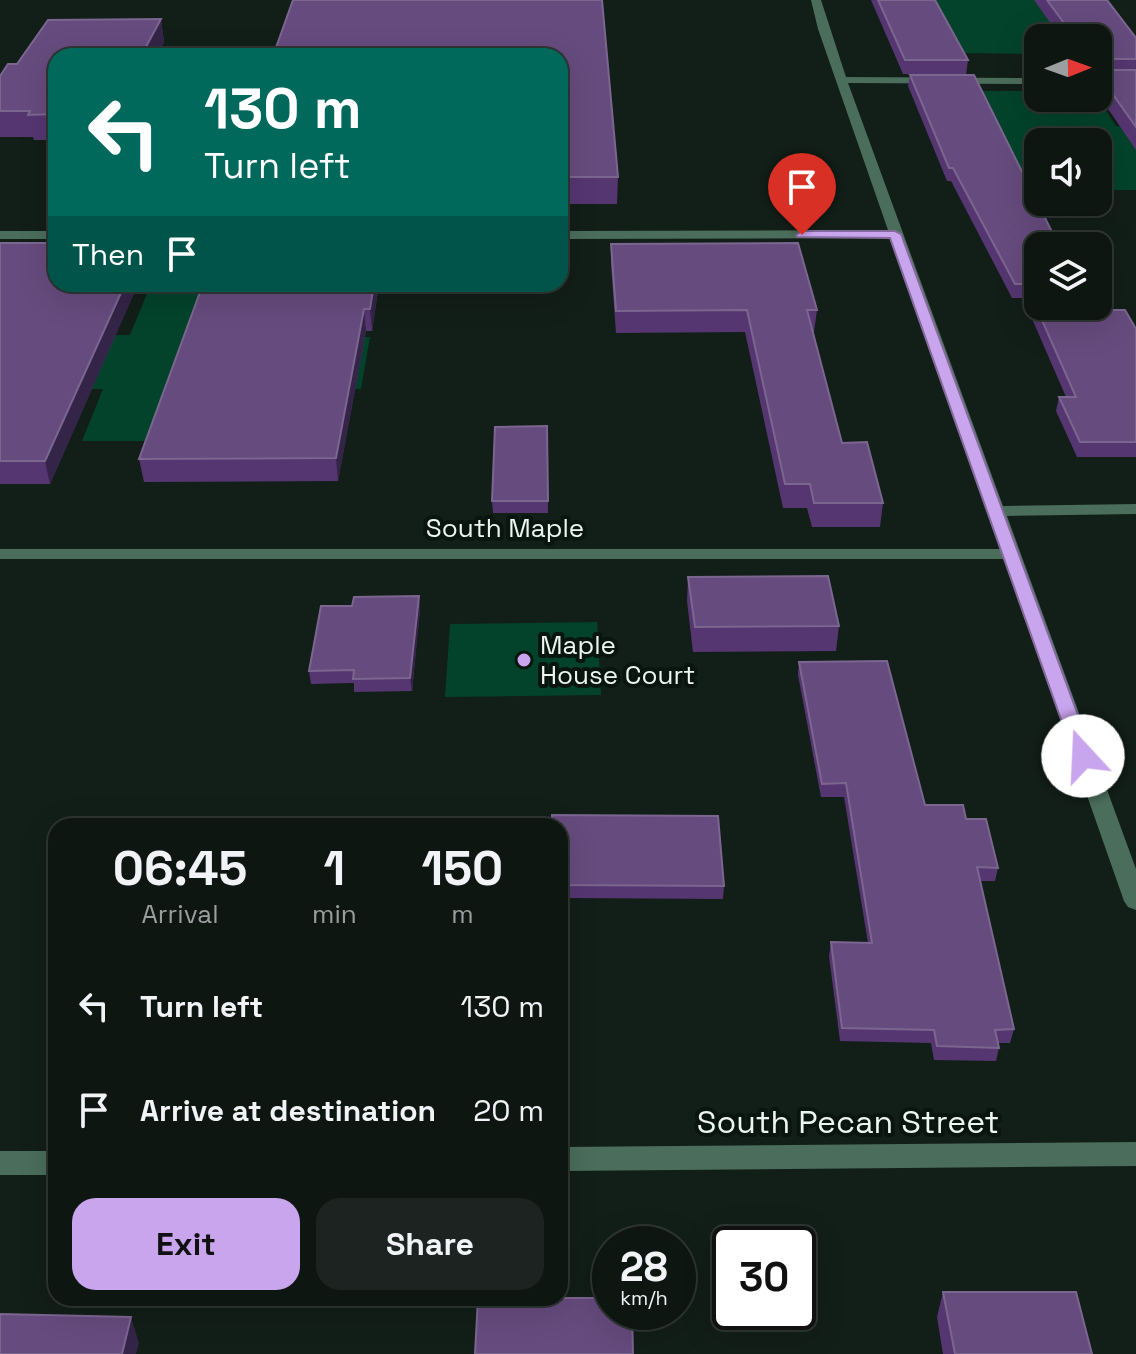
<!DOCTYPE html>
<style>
:root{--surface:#0e1612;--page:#1c2320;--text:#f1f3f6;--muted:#9b9f9f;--line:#2e3532;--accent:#c9a5ee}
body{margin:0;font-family:"Space Grotesk",sans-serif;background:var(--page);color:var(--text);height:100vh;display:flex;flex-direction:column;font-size:30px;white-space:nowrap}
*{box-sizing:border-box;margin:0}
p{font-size:26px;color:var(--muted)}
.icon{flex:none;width:44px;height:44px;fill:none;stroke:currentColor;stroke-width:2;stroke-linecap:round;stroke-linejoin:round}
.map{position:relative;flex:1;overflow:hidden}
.drawer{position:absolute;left:48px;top:818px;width:520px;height:488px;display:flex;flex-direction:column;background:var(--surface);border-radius:24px;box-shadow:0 8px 32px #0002,0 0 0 2px var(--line)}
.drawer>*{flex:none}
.hud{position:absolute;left:48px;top:48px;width:520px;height:244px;border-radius:24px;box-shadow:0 8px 32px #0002,0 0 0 2px var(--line);background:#00695c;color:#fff;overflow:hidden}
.needle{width:52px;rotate:89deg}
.tools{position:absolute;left:1024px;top:24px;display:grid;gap:16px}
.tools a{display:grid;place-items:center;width:88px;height:88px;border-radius:16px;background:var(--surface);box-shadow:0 8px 32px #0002,0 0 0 2px var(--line);font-size:40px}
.speed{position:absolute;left:592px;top:1226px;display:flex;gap:16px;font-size:40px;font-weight:700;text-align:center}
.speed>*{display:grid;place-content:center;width:104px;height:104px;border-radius:50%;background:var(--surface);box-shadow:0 8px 32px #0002,0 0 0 2px var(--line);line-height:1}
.speed small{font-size:20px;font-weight:400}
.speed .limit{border:4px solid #111;border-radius:12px;background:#fff;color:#111}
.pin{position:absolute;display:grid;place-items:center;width:68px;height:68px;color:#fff;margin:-82px -34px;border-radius:50% 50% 50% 0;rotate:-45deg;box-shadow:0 0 8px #0007}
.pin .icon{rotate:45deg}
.me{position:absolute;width:88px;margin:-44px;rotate:340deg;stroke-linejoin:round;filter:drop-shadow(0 0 6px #0008)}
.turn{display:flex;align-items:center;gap:28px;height:168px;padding:0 24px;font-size:36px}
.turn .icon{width:104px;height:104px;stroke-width:2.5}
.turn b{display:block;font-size:56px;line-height:68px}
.then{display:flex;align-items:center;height:76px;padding:0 24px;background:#0003;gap:16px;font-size:30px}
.eta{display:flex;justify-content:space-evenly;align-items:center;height:136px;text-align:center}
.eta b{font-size:48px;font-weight:800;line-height:56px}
.action{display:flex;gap:16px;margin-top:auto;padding:16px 24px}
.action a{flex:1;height:92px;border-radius:24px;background:var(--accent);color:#111;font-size:32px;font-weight:800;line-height:92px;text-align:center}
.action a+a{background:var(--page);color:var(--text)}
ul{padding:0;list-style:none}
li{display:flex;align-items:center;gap:24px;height:104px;padding:0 24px}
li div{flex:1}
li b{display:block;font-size:30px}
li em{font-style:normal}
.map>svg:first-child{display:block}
.green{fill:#03432b}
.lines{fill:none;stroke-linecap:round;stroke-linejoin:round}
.street{fill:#4b6d5b;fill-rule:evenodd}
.wall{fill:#553671}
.shaded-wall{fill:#342447}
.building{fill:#664b7e;stroke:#7b6690;stroke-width:2}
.route{fill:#c9a5ee;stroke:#836b9b;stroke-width:2}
.poi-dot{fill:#c9a5ee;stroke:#09150f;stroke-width:3}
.labels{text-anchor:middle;stroke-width:8;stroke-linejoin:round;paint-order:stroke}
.street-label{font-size:26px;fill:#edf5f0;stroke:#09150f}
.poi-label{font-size:26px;fill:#edf5f0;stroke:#09150f;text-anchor:start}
.near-street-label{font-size:32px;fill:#edf5f0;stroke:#09150f}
</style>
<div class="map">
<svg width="1136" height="1354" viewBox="0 0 1136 1354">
<rect width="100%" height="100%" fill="#121e18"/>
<g class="green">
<polygon points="924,0 1040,0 1055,22 1046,23 1056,38 1038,38 1038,54 960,53"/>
<polygon points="976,91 1038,91 1038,98 1098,98 1116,126 1126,127 1136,141 1136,190 1098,190 1098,142 1038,142 1038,189 1015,189"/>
<polygon points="209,290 193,338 370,337 361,389 171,390 153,441 82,441 103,389 0,389 0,336 130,335 148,291"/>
<polygon points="597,622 601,695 445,697 450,624"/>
</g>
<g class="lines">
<g class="street">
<polygon points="811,0 821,0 846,77 1038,78 1038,84 848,83 1003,506 1136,504 1136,514 1007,516 1136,869 1136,910 1128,907 1124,901 1004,559 0,559 0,549 1000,549 891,238 560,239 560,231 888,230 818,29"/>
<rect x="0" y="231" width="56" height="8"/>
<polygon points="1136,1142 1136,1166 560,1171 560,1147"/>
<rect x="0" y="1151" width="56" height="24"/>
</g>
</g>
<g class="wall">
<polygon points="602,0 618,177 617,204 560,204 560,56"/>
<polygon points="871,0 935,0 968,60 966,75 903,74"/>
<polygon points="1034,0 1107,0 1136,38 1136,150 1104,103 1105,99 1098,90 1098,38 1061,38"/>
<polygon points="161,19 164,42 157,56 56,56 56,140 34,140 33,137 0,137 0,76 17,64"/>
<polygon points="910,75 1091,310 1136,329 1136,457 1077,457 1056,411 1059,397 1066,397 1023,298 1012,298 951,181 947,181 908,86"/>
<polygon points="0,243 56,284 138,284 50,484 0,484"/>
<polygon points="611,244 817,310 814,332 813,332 842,443 883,503 880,527 812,527 807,508 783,508 745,332 616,333 611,265"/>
<polygon points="379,284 372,331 366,331 338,481 144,482 139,459"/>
<polygon points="547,426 548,513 493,513 492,501"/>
<polygon points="688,577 839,626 836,651 693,652 687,601"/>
<polygon points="419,596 420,609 412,691 354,692 354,683 311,684 309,671 352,606"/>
<polygon points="799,662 925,805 966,819 998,868 995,881 980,881 1014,1029 1010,1043 998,1043 999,1048 996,1061 934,1060 931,1043 840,1041 829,956 831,942 868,943 844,797 821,797 798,675"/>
<polygon points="560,826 724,886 723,899 565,898 567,1027 560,1027"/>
<polygon points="943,1292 1092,1354 943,1354 937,1317"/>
</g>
<g class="shaded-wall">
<polygon points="161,19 164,42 157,56 141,56"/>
<polygon points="125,284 138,284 50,484 45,461"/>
<polygon points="374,284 379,284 372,331 370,309"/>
<polygon points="364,309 366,331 338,481 336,458"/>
<polygon points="419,596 420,609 412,691 410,678"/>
<polygon points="131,1317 139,1343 136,1354 122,1354"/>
</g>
<g class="building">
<polygon points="293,0 602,0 618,177 560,177 560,56 273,56"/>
<polygon points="878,0 935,0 968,60 905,60"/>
<polygon points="1047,0 1107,0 1136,38 1136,59 1101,59 1098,68 1101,70 1136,70 1136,127 1107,86 1111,86 1098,69 1098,38 1075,38"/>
<polygon points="161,19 141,56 56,56 56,114 28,115 30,111 0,111 0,76 8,64 17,64 48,20"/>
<polygon points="910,75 974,75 1059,246 1038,246 1038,306 1089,306 1091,310 1125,310 1136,329 1136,442 1080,442 1059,397 1076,397 1026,284 1015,284 953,168 949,168"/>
<polygon points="0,243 56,243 56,284 125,284 45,461 0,461"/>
<polygon points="798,243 817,310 807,310 842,443 867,442 883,503 814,503 810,484 785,484 747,310 616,311 611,244"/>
<polygon points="203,284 374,284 370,309 364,309 336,458 139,459"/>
<polygon points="547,426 548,501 492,501 495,427"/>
<polygon points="828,576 839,626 695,627 688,577"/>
<polygon points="419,596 410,678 353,679 354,670 309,671 321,606 352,606 354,597"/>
<polygon points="887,661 925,805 963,805 966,819 986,819 998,868 977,867 1014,1029 995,1030 999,1048 937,1046 934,1030 842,1028 831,942 872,943 846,783 822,784 799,662"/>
<polygon points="552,815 718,816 724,886 564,885 564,879 560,879 560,826 552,826"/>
<polygon points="560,879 564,879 567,1003 560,1003"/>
<polygon points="943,1292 1076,1292 1092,1354 955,1354"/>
<polygon points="478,1298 610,1298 610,1312 632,1312 633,1354 475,1354"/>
<polygon points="0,1314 131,1317 122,1354 0,1354"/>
</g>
<polygon class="route" points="802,231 895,231 901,234 1093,756 1090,761 1077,761 1074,756 890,238 797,237 796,235"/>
<circle class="poi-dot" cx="524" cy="660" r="8"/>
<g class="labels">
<g class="street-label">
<text x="505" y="537">South Maple</text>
</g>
<g class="poi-label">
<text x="540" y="654">Maple<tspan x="540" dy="30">House Court</tspan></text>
</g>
<g class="near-street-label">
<text x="848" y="1133">South Pecan Street</text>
</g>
</g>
</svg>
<div class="tools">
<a><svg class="needle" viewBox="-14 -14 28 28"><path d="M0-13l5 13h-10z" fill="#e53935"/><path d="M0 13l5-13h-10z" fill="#9b9f9f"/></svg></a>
<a><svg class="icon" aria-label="sound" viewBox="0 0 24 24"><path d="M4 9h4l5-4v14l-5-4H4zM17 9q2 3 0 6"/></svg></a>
<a><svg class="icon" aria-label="layers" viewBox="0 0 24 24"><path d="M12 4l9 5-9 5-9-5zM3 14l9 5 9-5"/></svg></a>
</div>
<div class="speed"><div>28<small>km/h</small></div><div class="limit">30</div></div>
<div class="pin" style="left:802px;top:235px;background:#d93025"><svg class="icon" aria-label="arrive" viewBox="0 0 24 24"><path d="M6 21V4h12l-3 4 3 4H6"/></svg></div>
<svg class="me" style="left:1083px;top:756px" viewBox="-20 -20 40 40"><circle r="19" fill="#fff"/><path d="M0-13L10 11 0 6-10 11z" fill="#c9a5ee"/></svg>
<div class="hud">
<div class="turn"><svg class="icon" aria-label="left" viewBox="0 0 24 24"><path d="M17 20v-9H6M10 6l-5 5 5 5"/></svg><div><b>130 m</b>Turn left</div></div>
<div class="then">Then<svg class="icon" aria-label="arrive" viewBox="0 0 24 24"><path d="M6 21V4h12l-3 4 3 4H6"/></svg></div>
</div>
<section class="drawer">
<div class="eta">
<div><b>06:45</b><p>Arrival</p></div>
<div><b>1</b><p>min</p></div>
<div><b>150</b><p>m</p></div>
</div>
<ul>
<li><svg class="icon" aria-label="left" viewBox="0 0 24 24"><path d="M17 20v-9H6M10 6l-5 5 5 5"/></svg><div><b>Turn left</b></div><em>130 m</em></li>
<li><svg class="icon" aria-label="arrive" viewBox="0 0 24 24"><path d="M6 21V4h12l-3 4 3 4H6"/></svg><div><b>Arrive at destination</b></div><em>20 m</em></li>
</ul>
<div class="action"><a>Exit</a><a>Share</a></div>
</section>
</div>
